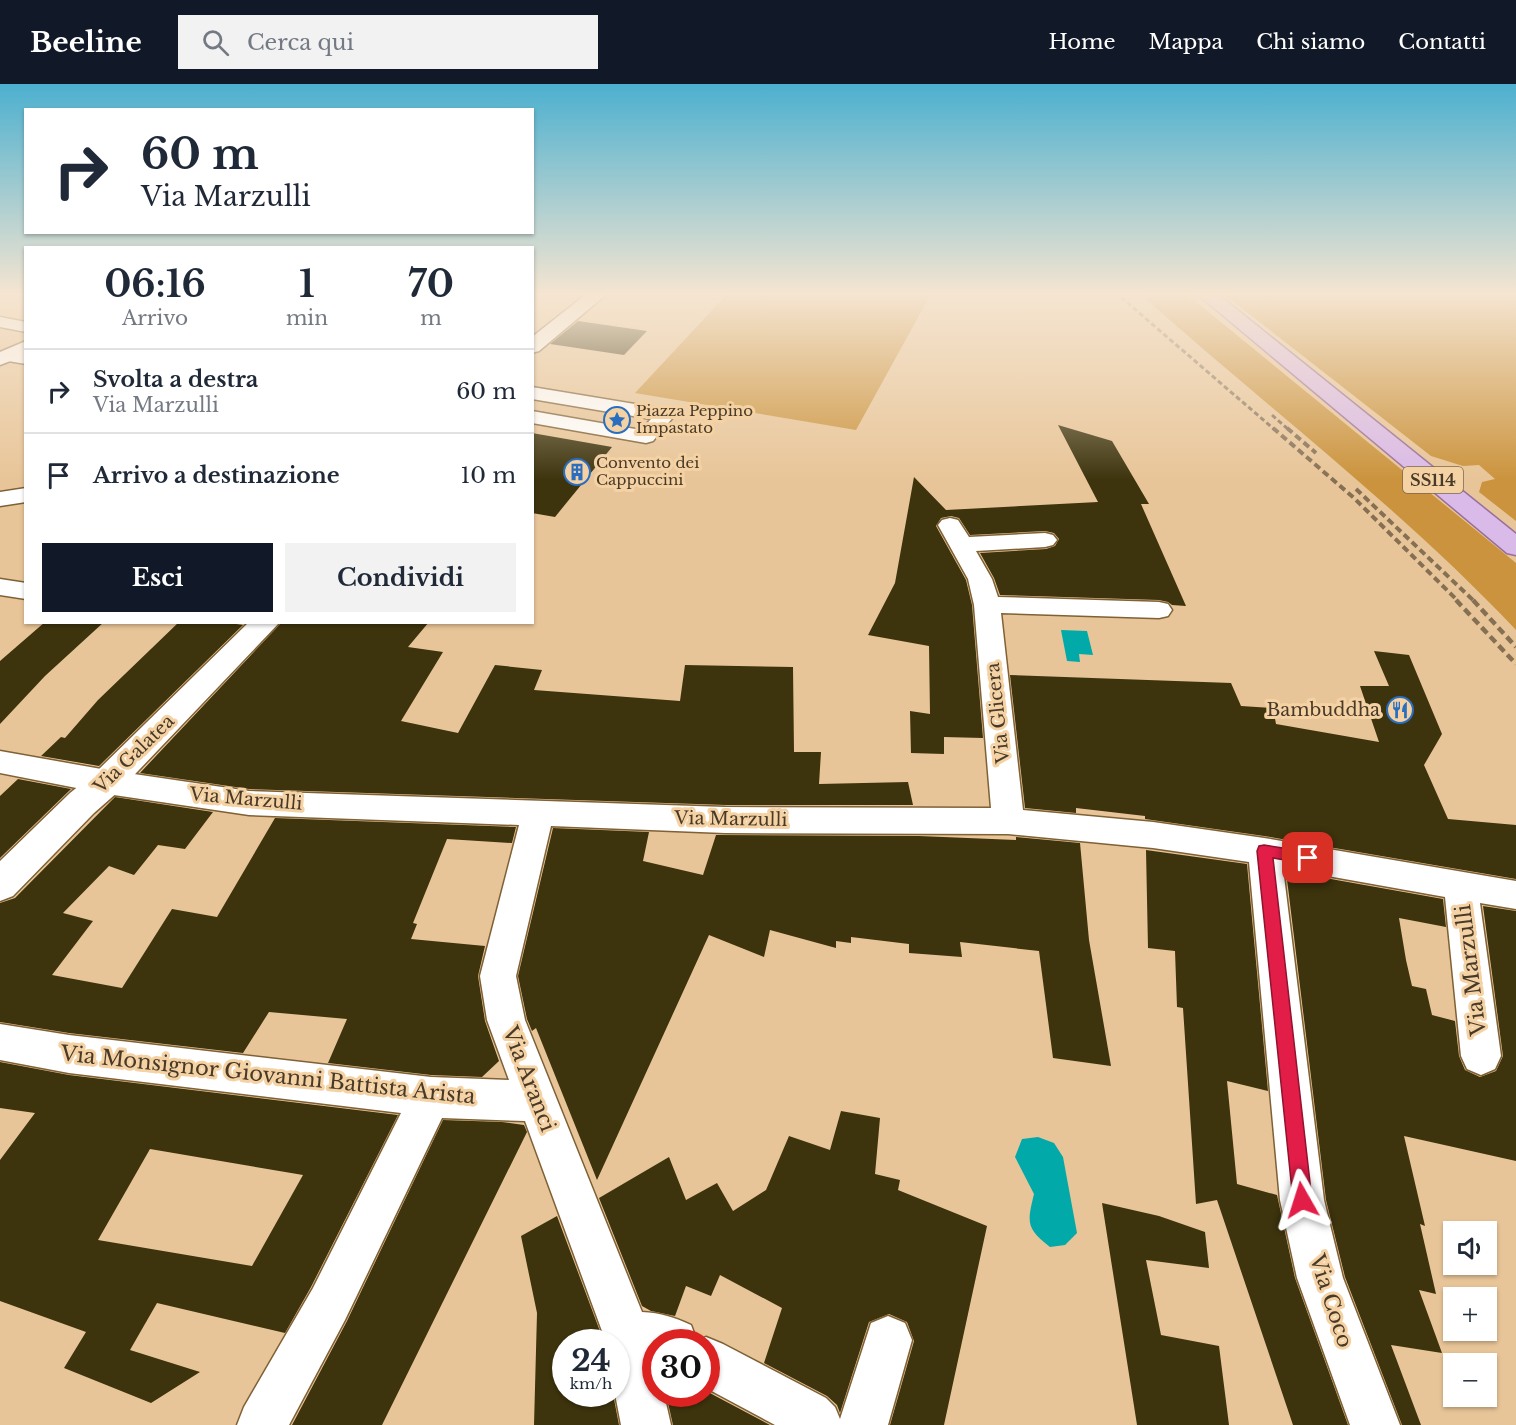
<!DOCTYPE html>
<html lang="it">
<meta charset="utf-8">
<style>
:root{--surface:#fff;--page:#f2f2f3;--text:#1f2937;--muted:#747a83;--line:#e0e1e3;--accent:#111827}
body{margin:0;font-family:"Libre Baskerville",serif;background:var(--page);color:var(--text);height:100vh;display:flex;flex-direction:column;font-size:22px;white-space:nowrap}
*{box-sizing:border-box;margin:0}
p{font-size:20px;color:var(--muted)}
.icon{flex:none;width:33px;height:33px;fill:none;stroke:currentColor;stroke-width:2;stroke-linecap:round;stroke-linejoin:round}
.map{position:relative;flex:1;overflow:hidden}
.side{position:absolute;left:24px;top:162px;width:510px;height:378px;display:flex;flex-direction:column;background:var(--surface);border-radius:0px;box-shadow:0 2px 4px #0004}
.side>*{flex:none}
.banner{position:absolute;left:24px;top:24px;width:510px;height:126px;border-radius:0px;box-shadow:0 2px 4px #0004;background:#fff;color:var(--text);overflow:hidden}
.buttons{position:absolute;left:1443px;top:1137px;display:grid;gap:12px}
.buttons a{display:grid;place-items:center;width:54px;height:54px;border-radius:0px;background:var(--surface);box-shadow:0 2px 4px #0004;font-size:30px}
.speed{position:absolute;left:552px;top:1245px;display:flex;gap:12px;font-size:30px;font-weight:700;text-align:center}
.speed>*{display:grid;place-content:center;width:78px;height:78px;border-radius:50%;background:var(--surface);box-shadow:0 2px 4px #0004;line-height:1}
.speed small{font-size:15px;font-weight:400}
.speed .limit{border:9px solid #d22;background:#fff;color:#111}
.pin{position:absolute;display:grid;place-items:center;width:51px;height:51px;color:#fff;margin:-26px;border-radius:12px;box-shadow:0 3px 9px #0006}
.me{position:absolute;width:66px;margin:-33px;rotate:354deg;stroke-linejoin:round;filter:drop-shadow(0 0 4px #0008)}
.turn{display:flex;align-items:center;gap:21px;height:126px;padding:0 18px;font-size:27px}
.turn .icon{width:78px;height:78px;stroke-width:2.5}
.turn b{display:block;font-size:42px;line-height:51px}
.eta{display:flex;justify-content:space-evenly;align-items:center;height:102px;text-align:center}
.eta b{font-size:36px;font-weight:800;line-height:42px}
.cta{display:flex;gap:12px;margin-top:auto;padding:12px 18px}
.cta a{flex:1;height:69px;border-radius:0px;background:var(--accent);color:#fff;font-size:24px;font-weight:800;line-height:69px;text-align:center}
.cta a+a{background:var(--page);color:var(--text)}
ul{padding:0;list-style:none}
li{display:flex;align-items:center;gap:18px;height:84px;padding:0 18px;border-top:2px solid var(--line)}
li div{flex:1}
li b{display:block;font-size:22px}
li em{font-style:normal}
header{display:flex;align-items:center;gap:36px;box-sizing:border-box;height:84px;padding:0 30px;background:var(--accent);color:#fff}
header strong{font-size:28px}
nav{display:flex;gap:33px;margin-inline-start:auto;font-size:21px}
.search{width:420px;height:54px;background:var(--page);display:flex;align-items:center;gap:15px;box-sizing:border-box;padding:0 21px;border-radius:0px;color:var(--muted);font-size:22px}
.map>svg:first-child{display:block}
.green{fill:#cb933d}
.water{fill:#02a9a9}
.building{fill:#3d330d;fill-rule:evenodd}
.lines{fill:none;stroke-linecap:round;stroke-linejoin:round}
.street-casing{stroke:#7f6135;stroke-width:3}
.secondary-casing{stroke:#7f6135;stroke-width:3}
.primary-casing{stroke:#976f9b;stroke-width:3}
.street{fill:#fff;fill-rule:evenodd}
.secondary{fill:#fff;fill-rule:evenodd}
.primary{fill:#dabae8;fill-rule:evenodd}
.rail-far2{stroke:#867054;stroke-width:3;stroke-dasharray:5 3;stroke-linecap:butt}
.rail-far1{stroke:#867054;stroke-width:4;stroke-dasharray:7 4;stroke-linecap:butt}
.rail{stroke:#867054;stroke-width:4.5;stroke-dasharray:8 4.5;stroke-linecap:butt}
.route{fill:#e11d48;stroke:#92132f;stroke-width:1.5}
.labels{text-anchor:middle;stroke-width:6;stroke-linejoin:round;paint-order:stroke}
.far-poi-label{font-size:15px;fill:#483a28;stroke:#f5d2a4;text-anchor:start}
.shield{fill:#f5d2a4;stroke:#7c684d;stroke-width:1.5}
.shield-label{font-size:16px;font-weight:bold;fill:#483a28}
.poi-label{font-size:18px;fill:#483a28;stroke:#f5d2a4;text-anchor:end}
.street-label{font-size:18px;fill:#483a28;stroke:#f5d2a4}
.near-street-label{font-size:21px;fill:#483a28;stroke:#f5d2a4}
</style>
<header>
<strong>Beeline</strong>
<div class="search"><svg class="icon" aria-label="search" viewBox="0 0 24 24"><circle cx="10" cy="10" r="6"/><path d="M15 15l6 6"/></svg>Cerca qui</div>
<nav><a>Home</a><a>Mappa</a><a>Chi siamo</a><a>Contatti</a></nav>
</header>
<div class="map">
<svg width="1516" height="1341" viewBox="0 0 1516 1341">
<rect width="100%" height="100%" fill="#e8c598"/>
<g class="green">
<polygon points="729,208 932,208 856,346 635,309"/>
<path d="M1138,208H1184L1516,479V546C1400,423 1264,321 1138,208Z"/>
<polygon points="1221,208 1516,208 1516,437 1479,408 1482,398 1495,395 1479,381 1463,382 1431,372"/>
</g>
<g class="water">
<polygon points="1061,546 1087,547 1093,571 1079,570 1080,578 1067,577"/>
<path d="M1038,1053L1054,1059L1063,1073L1077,1149L1065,1161L1050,1163C1026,1144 1027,1139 1034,1110L1015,1073L1022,1055Z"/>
</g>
<g class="building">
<polygon points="578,237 647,247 624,271 550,260"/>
<polygon points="1058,341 1112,357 1149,420 1141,420 1186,522 1172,521 1168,518 1159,516 1000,511 994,494 980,469 1046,465 1055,462 1059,455 1054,449 1045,447 970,451 959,434 951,432 941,434 936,442 966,496 972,521 983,654 944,653 944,670 911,669 910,627 930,630 929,562 868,551 895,499 914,393 946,426 1098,418"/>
<polygon points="532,349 612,363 555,433 532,429"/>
<polygon points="45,538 104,538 45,592 0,640 0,577"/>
<polygon points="179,538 223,538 243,541 99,682 41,672 61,653 65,654 98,616"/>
<polygon points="282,538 429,538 408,563 443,568 401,637 458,649 495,581 542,586 534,606 680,617 685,581 793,583 794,668 821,668 819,700 908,698 913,721 726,721 249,705 140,689"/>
<polygon points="1374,567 1409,571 1442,650 1424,681 1448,735 1516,741 1516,795 1264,752 1145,735 1145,732 1076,724 1076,729 1025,724 1010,591 1231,599 1241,622 1273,624 1276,640 1379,658 1360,602 1389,602"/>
<polygon points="18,695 71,705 0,774 0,712"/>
<polygon points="115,713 213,728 185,765 158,761 134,791 109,782 63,829 93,837 52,891 122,904 172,825 217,833 275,734 516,743 512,759 447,755 413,839 417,840 411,855 485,862 478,892 485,937 499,977 482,993 431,991 328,979 347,935 269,928 243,969 69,949 0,938 0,819 15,814"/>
<polygon points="553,744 649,748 643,777 703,791 716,751 919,752 1016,756 1016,753 1080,759 1089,856 1111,982 1053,974 1039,867 960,858 962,873 909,869 909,860 851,853 851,859 836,857 836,864 770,846 764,873 709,851 597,1096 536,944 532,947 527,935 518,892"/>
<polygon points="1146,766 1247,780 1268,1007 1227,997 1237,1100 1277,1111 1295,1194 1348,1341 1293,1341 1217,1116 1196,1120 1183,924 1177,923 1175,867 1148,864"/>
<polygon points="1286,787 1443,815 1446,843 1399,834 1406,876 1412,902 1426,905 1432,931 1455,937 1459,972 1465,986 1480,993 1496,987 1503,972 1483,822 1516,827 1516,1077 1404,1052 1425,1142 1420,1140 1436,1210 1419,1206 1442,1269 1391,1261 1421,1341 1402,1341 1345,1193 1326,1116"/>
<path d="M0,978L69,991L398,1031L311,1203L285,1249L157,1219L130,1266L200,1288L151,1319L64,1284L86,1248L0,1217V1076L35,1029L0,1024ZM150,1065L303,1091L252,1182L98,1156Z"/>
<polygon points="841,1027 880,1034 875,1090 900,1096 898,1106 987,1142 944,1341 890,1341 914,1257 907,1238 889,1230 869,1238 840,1329 837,1321 827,1312 764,1279 782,1224 720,1191 711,1212 686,1202 675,1232 651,1227 642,1222 599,1114 669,1073 686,1116 717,1099 733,1127 766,1106 789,1052 830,1066"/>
<polygon points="443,1036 502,1038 524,1041 527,1048 382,1341 292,1341 347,1237"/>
<polygon points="1102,1119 1159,1132 1205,1148 1209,1184 1146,1176 1161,1251 1219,1262 1229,1341 1137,1341"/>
<polygon points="557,1132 604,1258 566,1258 566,1310 613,1310 619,1341 534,1341 537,1229 521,1152"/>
<polygon points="706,1307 770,1341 673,1341 666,1310 706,1310"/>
</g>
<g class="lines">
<defs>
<g id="street">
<polygon points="0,233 26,238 26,248 0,243"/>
<polygon points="8,267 26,269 26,280 2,276 0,271"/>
<polygon points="532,303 665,325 672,327 675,331 653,357 646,359 532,339 532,327 641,346 651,335 532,315"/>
<polygon points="26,404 26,418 0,422 0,408"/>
<path d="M950,434L958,436L969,453L1045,449L1053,451L1057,456L1053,461L1045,463L976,467L992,495L998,513L1159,518L1168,520L1172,526L1168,532L1159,534L1001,529L1023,726L1153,738L1264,754L1516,797V825L1480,819L1501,972L1495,985L1481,991L1467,985L1461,972L1445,813L1283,784L1324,1116L1343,1194L1400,1341H1350L1297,1194L1280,1116L1249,778L1153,764L1008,750L725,749L551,742L516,892L525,936L642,1228C661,1229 674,1233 691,1241L697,1257L706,1253L723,1260L826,1314L835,1323L840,1335L871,1239L888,1232L905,1239L912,1256L888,1341H775L706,1304V1258H656V1310H664L671,1341H621L615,1310L616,1258H606L525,1037L442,1034L345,1236L289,1341H237L244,1323L313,1204L401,1029L69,989L0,976V940L69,951L431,993L509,996L487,936L480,892L519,741L249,731L107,710L0,689V667L107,686L249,707L725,723L991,724L974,521L968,495L938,441L942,436Z"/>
<polygon points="0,495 26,499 26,515 0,511"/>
</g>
<g id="secondary">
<polygon points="589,208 609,208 539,267 532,269 532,253"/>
<polygon points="26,257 26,271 0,281 0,268"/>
<polygon points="249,538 280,538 119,707 94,729 13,812 0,817 0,777 70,709 95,689"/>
</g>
<polygon id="primary" points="1195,208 1215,208 1516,450 1516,471 1507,469"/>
</defs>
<use href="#street" class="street-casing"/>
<use href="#secondary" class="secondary-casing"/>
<use href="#primary" class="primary-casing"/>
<use href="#street" class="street"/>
<use href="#secondary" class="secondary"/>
<use href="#primary" class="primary"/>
<g class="rail-far2">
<polyline points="1115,208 1275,346"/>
<polyline points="1272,331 1289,346"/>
</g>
<g class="rail-far1">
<polyline points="1273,344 1354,414 1458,517"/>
<polyline points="1287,344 1316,369"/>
<polyline points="1356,405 1474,517"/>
</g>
<g class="rail">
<polyline points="1456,516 1516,580"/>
<polyline points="1473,516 1516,563"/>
</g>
</g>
<linearGradient id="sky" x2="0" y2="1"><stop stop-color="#4cb0cf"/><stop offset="0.53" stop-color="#f5e5d1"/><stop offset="1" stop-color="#f5e5d1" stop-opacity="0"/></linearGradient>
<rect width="1516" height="396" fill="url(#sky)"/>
<polygon class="route" points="1264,761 1308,768 1313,770 1316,774 1313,779 1308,780 1273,774 1312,1116 1309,1123 1302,1126 1295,1123 1293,1116 1257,767 1259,762"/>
<defs>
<symbol id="sight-ring" viewBox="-11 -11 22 22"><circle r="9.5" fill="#f5d2a4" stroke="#296ebf" stroke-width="1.5"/><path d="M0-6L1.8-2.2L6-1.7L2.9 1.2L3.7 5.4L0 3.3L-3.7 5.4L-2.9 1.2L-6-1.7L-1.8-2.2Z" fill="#296ebf"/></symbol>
<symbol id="building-ring" viewBox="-11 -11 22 22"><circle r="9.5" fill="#f5d2a4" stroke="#296ebf" stroke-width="1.5"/><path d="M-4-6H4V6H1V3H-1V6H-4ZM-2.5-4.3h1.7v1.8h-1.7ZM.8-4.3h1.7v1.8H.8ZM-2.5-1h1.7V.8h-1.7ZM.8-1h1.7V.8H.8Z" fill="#296ebf"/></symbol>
<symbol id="restaurant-ring" viewBox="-11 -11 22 22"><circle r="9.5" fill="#f5d2a4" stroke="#296ebf" stroke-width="1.5"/><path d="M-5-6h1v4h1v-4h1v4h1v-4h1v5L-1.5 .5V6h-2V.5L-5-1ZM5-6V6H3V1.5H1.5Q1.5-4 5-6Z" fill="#296ebf"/></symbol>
</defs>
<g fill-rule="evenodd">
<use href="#sight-ring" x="602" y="321" width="30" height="30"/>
<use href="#building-ring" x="562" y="373" width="30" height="30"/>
<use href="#restaurant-ring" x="1385" y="611" width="30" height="30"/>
</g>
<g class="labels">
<g class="far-poi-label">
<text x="636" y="332">Piazza Peppino<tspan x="636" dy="17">Impastato</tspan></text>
<text x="596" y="384">Convento dei<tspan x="596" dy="17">Cappuccini</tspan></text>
</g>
<rect class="shield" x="1403" y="383" width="60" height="26" rx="4.5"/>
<g class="shield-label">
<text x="1433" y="402">SS114</text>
</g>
<g class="poi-label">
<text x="1380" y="632">Bambuddha</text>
</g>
<g class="street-label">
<text transform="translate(998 629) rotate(-96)" y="6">Via Glicera</text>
<text transform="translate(134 670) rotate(-44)" y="6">Via Galatea</text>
<text transform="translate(246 715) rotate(5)" y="6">Via Marzulli</text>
<text transform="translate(731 735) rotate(1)" y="6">Via Marzulli</text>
</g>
<g class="near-street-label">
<text transform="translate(1471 886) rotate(-97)" y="7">Via Marzulli</text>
<text transform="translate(268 991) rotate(6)" y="7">Via Monsignor Giovanni Battista Arista</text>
<text transform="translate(529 995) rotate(69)" y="7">Via Aranci</text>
<text transform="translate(1331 1217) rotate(72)" y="7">Via Coco</text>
</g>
</g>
</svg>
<div class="buttons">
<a><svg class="icon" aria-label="sound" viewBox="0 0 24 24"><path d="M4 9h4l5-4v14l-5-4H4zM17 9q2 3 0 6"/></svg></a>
<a>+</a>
<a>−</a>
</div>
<div class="speed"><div>24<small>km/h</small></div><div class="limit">30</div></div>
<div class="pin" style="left:1308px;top:774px;background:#d93025"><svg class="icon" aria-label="arrive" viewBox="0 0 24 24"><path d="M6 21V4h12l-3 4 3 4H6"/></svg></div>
<svg class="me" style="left:1302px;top:1116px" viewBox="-20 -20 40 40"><path d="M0-17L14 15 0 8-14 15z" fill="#e11d48" stroke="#fff" stroke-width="4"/></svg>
<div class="banner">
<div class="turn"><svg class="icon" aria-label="right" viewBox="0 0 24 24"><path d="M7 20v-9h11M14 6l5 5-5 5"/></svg><div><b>60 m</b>Via Marzulli</div></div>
</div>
<section class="side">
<div class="eta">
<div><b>06:16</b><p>Arrivo</p></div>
<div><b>1</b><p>min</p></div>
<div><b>70</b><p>m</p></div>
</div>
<ul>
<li><svg class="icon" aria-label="right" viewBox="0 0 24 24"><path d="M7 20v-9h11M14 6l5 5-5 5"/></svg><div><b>Svolta a destra</b><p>Via Marzulli</p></div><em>60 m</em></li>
<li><svg class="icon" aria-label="arrive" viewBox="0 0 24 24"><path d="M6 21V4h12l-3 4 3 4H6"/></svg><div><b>Arrivo a destinazione</b></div><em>10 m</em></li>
</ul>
<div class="cta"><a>Esci</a><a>Condividi</a></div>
</section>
</div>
